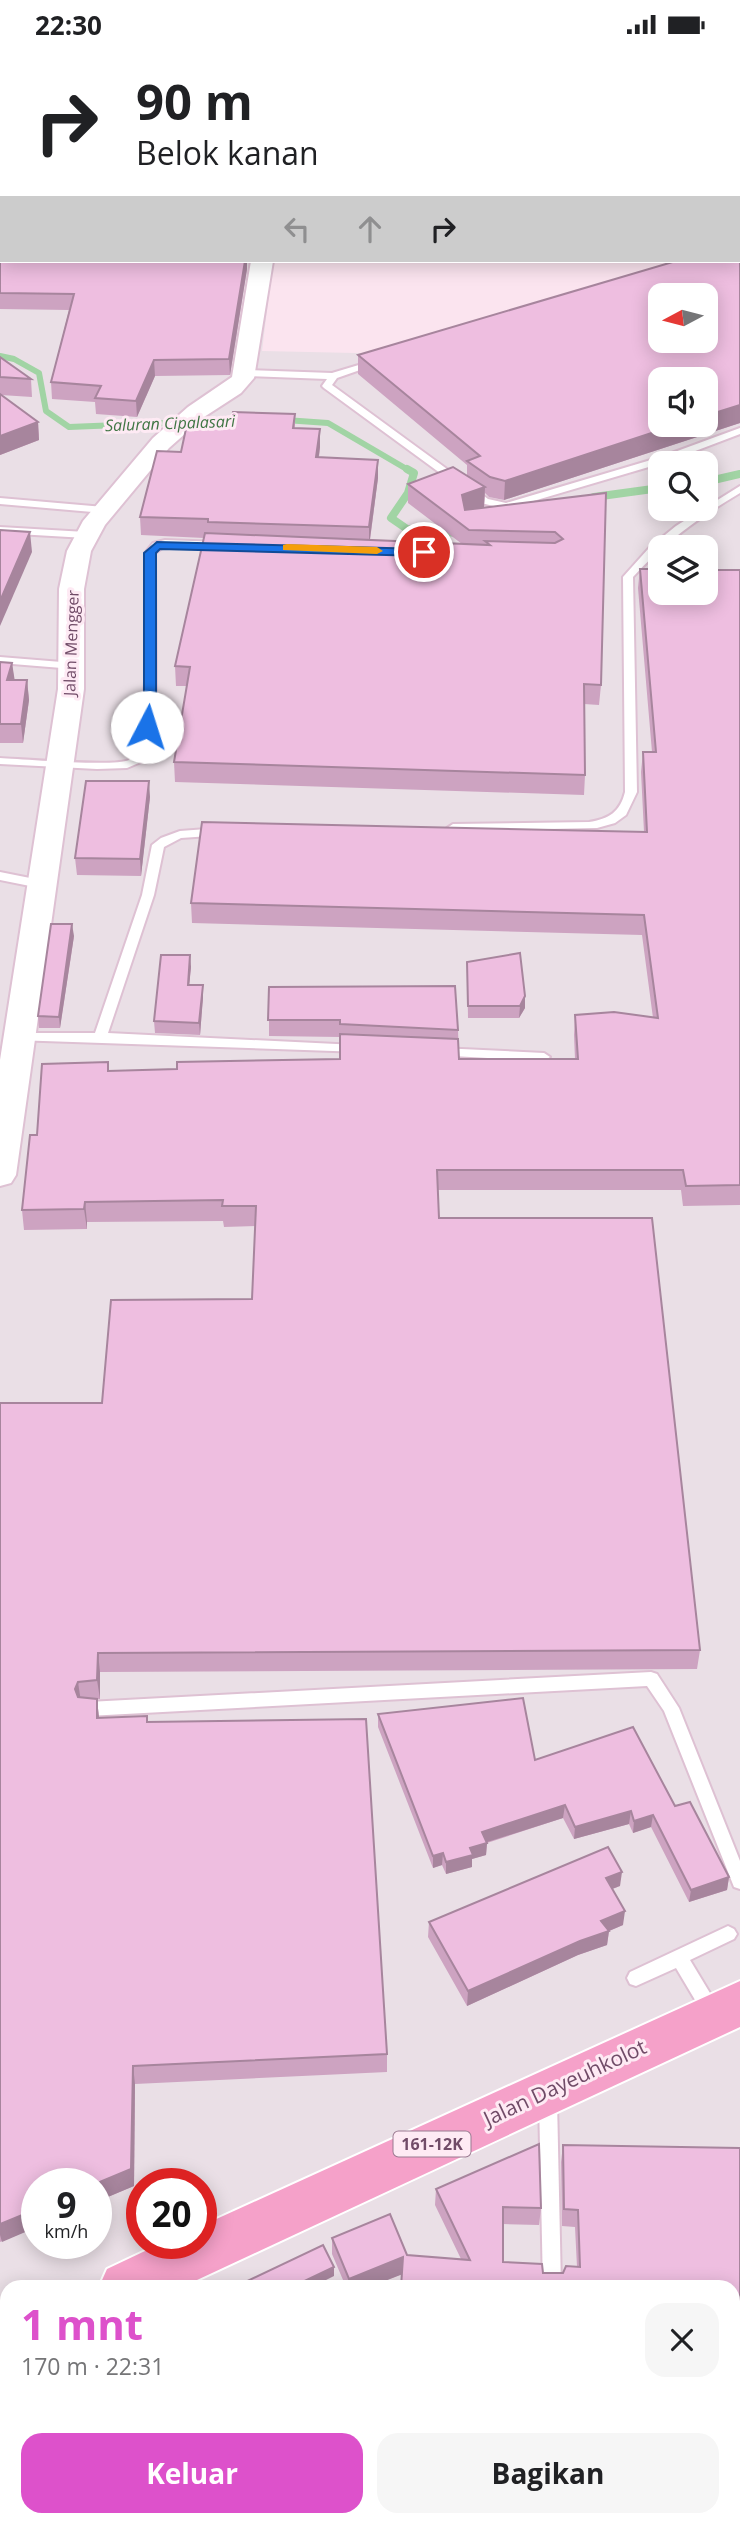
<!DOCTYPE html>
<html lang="id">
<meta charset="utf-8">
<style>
:root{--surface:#fff;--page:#f6f6f6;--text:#202124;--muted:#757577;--accent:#dd51cb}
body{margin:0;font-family:"Open Sans",sans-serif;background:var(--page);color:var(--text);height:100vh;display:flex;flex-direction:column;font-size:26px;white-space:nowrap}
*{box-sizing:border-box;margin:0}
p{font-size:23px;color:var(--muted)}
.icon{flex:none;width:38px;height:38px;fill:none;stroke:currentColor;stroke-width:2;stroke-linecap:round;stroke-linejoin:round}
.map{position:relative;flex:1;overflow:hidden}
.drawer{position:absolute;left:0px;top:2231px;width:740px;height:247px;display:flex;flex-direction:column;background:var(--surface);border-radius:21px 21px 0 0;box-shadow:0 4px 18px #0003}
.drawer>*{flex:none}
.hud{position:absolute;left:0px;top:0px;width:740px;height:214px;box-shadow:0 4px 18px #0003;background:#fff;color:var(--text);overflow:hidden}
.needle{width:46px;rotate:263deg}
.fabs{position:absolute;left:648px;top:234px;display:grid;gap:14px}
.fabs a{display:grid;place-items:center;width:70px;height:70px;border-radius:14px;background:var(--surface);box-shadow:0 4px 18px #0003;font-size:35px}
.speed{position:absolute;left:21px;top:2119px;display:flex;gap:14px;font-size:35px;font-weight:700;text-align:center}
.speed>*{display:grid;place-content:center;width:91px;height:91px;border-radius:50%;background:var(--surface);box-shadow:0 4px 18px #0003;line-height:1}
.speed small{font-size:18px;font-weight:400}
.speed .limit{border:10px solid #d22;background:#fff;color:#111}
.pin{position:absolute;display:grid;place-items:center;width:60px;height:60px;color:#fff;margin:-30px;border:4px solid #fff;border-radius:50%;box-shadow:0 2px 7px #0007}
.me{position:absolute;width:77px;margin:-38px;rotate:5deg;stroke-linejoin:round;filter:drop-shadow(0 0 5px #0008)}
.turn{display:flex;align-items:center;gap:24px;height:147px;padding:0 21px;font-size:32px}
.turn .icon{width:91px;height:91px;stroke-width:2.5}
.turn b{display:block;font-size:49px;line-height:60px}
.lanes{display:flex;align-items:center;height:66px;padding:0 21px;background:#0003;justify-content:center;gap:35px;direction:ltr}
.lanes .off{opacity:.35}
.round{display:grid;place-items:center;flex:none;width:74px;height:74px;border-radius:21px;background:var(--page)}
.summary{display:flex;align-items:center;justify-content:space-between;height:119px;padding:0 21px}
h1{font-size:42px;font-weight:700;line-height:52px;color:var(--accent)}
.cta{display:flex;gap:14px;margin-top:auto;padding:14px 21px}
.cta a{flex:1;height:80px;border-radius:21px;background:var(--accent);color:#fff;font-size:28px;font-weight:700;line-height:80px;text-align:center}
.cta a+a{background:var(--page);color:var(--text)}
.status{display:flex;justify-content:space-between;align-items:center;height:49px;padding:0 35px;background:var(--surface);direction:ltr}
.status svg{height:19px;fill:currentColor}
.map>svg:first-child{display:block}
.industrial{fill:#eadfe6;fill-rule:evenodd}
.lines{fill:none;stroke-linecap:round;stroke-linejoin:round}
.stream-far1{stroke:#a1d4a4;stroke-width:6}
.stream{stroke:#a1d4a4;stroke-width:8}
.service-casing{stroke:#dec1d3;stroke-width:4}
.minor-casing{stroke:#dec1d3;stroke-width:4}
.tertiary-casing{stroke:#dec1d3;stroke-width:4}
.primary-casing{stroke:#fff;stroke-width:4}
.service{fill:#fff;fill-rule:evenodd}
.minor{fill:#fff;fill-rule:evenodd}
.tertiary{fill:#fff;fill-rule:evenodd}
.primary{fill:#f5a1c9;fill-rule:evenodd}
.wall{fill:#cda3c1}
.shaded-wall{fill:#a7859d}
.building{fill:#eebee0;stroke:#a7859d;stroke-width:2;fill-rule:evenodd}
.route{fill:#1a73e8;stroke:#114b97;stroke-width:2}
.slow{fill:#f59e0b}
.labels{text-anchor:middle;stroke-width:6;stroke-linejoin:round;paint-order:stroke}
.far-water-label{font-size:16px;font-style:italic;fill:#407644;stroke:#feeaf4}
.far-street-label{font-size:16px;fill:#714c68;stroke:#feeaf4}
.shield{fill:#feeaf4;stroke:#9b7b92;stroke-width:2}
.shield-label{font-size:16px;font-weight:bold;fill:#714c68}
.near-street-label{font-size:21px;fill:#714c68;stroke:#feeaf4}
</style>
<div class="status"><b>22:30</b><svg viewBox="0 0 49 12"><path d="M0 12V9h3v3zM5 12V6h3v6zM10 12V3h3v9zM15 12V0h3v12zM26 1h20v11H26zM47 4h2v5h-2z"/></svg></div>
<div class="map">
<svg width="740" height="2477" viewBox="0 0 740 2477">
<rect width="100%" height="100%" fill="#fbe4ef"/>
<path class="industrial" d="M0,40L2,212H273L262,302L448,306L740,213V2477H0ZM660,247H705V292H660ZM660,331H705V376H660ZM660,415H705V460H660ZM660,499H705V544H660ZM37,2135H96V2194H37ZM142,2135H201V2194H142ZM7,2238H733V2471H7Z"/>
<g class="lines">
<g class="stream-far1">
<polyline points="0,307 14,310 39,324 46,362 69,378 242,371"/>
<polyline points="285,371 328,374 410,422"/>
</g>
<g class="stream">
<polyline points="407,420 414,424 408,444 391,469 407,480 458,484"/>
<polyline points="705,433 740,425"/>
<polyline points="594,448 660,439"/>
</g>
<defs>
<g id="service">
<rect x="59" y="0" width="8" height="2"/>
<rect x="86" y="0" width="8" height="2"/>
<polygon points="372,312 380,314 337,329 332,336 488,450 506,454 661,408 740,379 740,385 669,412 506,460 481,454 324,339 322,337 327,330 244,327 239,324 244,321 332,324"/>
<path d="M740,437V444C699,468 664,494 633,528L637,743L626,766L615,774L597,779L449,782L447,779L453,775L589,773C609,770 620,763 625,743L623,528L649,499L676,477Z"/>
<polygon points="0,449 104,458 109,461 104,464 0,455"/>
<polygon points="0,478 86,483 91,486 86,489 0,484"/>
<path d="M165,491L220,493L225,496L220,499L165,497L155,504L156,660L150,697L141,713L127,719L97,720L0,715V709C21,710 115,718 129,711C152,697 145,536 145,504L153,494Z"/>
<polygon points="0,608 74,614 79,617 74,620 0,614"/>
<polygon points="220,779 224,780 224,786 181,789 164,798 154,846 108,984 357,996 362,997 363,1000 362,1003 14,991 13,988 14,985 19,984 95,984 142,846 152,796 161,789 180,782"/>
<polygon points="0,823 40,831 46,835 40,839 0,831"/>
<polygon points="440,999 544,1004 550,1008 544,1012 435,1006 434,1003 435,1000"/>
<polygon points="651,1623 657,1625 679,1659 740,1812 740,1840 734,1838 732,1833 664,1662 647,1637 88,1667 82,1665 80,1660 82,1655 88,1653"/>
<polygon points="728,1877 734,1880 737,1885 734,1890 690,1911 719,1959 722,1965 719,1971 713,1973 707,1971 676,1919 636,1937 630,1935 627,1929 630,1923"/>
<polygon points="548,2043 554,2045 557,2051 561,2238 543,2238 539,2051 542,2045"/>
<polygon points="550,2471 570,2471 572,2477 552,2477"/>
</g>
<rect id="minor" x="738" y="29" width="2" height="10"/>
<polygon id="tertiary" points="251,212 273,212 254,329 241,344 204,368 169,399 105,476 91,502 84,540 84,640 16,1126 11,1134 0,1137 0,1011 58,640 59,540 67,502 83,472 153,389 188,358 232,328"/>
<g id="primary">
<polygon points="740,1932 740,1978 182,2238 99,2238 107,2220 162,2194 201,2194 201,2177"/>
<polygon points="7,2267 7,2320 0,2322 0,2269"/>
</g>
</defs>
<use href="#service" class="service-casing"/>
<use href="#minor" class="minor-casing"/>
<use href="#tertiary" class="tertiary-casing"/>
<use href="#primary" class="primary-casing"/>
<use href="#service" class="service"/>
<use href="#minor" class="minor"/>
<use href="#tertiary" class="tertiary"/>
<use href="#primary" class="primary"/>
</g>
<g class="wall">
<polygon points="0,6 2,9 2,81 0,81"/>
<polygon points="0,154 2,212 247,212 247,220 230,326 155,327 137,368 96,365 95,353 52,350 51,333 69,261 0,260"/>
<polygon points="740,193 740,374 504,451 489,448 485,444 484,458 480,459 606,444 601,636 599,656 584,655 585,726 584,746 175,733 174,713 187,637 176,637 175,617 204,489 141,486 140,468 181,403 230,377 295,365 295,379 320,398 319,408 378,411 378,429 370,491 462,495 408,454 408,435 467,427 467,416 358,325 358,306"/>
<polygon points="0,308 31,330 32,348 1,346 38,373 39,391 0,406"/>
<polygon points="640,520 740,521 740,1156 683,1157 681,1141 438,1141 439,1169 700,1601 697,1620 100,1623 100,1650 97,1650 99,1669 147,1667 148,1673 387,2005 387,2023 135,2035 134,2137 0,2193 0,1354 102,1354 252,1250 256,1177 224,1178 223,1172 87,1173 87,1180 24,1181 22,1161 37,1086 109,1022 177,1020 340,1010 340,988 269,987 269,938 458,981 459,1010 575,1010 574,986 575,966 653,969 642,886 192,874 191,854 644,783 641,723 643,703 652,703 638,539"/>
<polygon points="0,613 12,614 14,631 27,631 29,651 23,694 0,694"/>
<polygon points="150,748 141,827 77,826 75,809"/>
<polygon points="74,887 60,979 39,979 38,967"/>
<polygon points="467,913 525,959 519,969 468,969"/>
<polygon points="191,918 189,936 203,936 203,948 200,986 155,984 154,972"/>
<polygon points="378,1665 535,1711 675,1757 729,1828 727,1841 689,1853 651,1778 633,1784 629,1775 574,1790 563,1769 487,1794 486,1806 472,1810 472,1818 446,1825 442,1816 433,1819 378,1678"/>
<polygon points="620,1837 612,1840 623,1876 609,1882 607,1896 578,1906 467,1957 428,1888 429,1873"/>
<polygon points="563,2096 740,2099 740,2461 733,2461 733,2238 402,2225 369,2238 346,2238 332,2205 332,2189 407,2206 461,2210 435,2156 436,2140 541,2159 539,2176 503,2175 503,2213 543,2224 563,2224 577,2218 575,2178 562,2177 561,2113"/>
</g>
<g class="shaded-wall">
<rect x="0" y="14" width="2" height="15"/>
<polygon points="245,212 247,212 247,220 230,326 229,310"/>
<polygon points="154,311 155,327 137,368 136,352"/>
<polygon points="740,356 740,374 504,451 505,432 676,376 705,376 705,367"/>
<polygon points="38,373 39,391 0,406 0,387"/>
<polygon points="320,380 320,398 316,427 316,408"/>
<polygon points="378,411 378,429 369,497 369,478"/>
<polygon points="485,438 484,458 461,465 462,446"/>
<polygon points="30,483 32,503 0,577 0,552"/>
<polygon points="12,614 15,633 7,631"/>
<polygon points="27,631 29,651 23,694 21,675"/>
<polygon points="149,732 150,748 141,827 140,810"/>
<polygon points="72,875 74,887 60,979 59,968"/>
<polygon points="190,906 191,918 188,948 188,936"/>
<polygon points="203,936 203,948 200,986 199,974"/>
<polygon points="525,947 525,959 519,969 520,957"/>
<polygon points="85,1153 87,1173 87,1180 84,1160"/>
<polygon points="98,1604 100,1623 100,1650 97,1631"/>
<polygon points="78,1633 81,1653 78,1659 75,1640"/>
<polygon points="97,1650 99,1669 97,1669"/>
<polygon points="565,1756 563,1769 481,1795 482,1783"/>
<polygon points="631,1762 629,1775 574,1790 575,1778"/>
<polygon points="653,1766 651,1778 633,1784 634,1772"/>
<polygon points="487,1794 486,1806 472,1810 472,1818 446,1825 446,1813 470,1799"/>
<polygon points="443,1804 442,1816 433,1819 433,1807"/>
<polygon points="622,1823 620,1837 604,1843 606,1829"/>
<polygon points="729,1828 727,1841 689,1853 691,1841"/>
<polygon points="625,1862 623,1876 609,1882 607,1896 578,1906 467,1957 468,1942 601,1872"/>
<polygon points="133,2017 135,2035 134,2137 96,2153 96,2135"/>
<polygon points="37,2160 37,2178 2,2193 0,2186 0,2175"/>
<polygon points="403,2208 403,2225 369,2238 349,2238 349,2230"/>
<polygon points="334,2218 334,2227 312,2238 292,2238"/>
</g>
<g class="building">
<polygon points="171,0 740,0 740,16 738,16 738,2 171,2"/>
<polygon points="2,28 2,66 0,66 0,29"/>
<polygon points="0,154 2,154 2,212 245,212 229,310 154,311 136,352 95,349 101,337 51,333 74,245 0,244"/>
<path d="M738,193H740V356L705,367V331H660V376H676L505,432L490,428L467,412L480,407L358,306L676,212H738ZM660,247H705V292H660Z"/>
<polygon points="0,308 31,330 0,328"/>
<polygon points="0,345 38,373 0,387"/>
<polygon points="233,363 295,365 293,379 320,380 316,408 378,411 369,478 208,473 208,470 140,468 157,402 181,403 187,375 230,377"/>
<polygon points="453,418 485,438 462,446 465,461 606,444 601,636 584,635 585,726 174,713 190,618 175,617 205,484 490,496 485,492 555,494 563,490 555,483 469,481 408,435"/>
<polygon points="0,481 30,483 0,552"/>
<polygon points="640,520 660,520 660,544 705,544 705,521 740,521 740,1136 686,1137 683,1121 437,1121 439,1169 652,1169 700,1601 98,1604 97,1631 78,1633 75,1640 78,1648 97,1650 97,1669 147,1667 147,1673 366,1670 387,2005 133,2017 131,2120 95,2135 37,2135 37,2160 0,2175 0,1354 102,1354 111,1251 252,1250 256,1157 222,1157 223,1151 85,1153 84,1160 22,1161 30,1086 37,1086 42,1015 108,1013 108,1022 177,1020 177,1013 340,1010 340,985 458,990 459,1010 578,1010 575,966 614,963 658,969 644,866 191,854 202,773 647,783 643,703 656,703"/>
<polygon points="0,613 12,614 7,631 27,631 21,675 0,675"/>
<polygon points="86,732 149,732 140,810 75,809"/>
<polygon points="51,875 72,875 59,968 38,967"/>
<polygon points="520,904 525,947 520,957 468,957 467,913"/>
<polygon points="161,906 190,906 188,936 203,936 199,974 154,972"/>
<polygon points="455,937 458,981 340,975 340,971 268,971 269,938"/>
<polygon points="523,1649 535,1711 633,1678 675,1757 690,1753 729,1828 691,1841 653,1766 634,1772 631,1762 575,1778 565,1756 482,1783 487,1794 470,1799 473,1806 446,1813 443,1804 433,1807 378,1665"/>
<polygon points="608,1798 622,1823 606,1829 625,1862 601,1872 609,1882 580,1892 468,1942 429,1873"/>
<polygon points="539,2095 541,2159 503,2158 503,2213 542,2215 543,2224 563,2224 566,2217 580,2218 578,2161 564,2160 563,2096 740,2099 740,2446 733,2446 733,2238 401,2238 403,2208 349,2230 332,2189 390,2165 407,2206 470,2211 436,2140"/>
<polygon points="323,2196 334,2218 292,2238 235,2238"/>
<polygon points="7,2356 7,2471 517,2471 517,2477 0,2477 0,2402"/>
</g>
<polygon class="route" points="157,493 424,500 430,503 424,507 160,500 156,504 156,660 154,678 147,682 141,678 144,660 144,504"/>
<polygon class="slow" points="287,495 377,498 383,502 377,505 283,501 283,496"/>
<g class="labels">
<g class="far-water-label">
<text transform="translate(170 374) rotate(-2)" y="6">Saluran Cipalasari</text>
</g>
<g class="far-street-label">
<text transform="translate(71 594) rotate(-88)" y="6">Jalan Mengger</text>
</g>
<rect class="shield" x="393.5" y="2082.5" width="77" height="25" rx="5"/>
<g class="shield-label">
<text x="432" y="2101">161-12K</text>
</g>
<g class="near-street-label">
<text transform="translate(565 2034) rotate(-25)" y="7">Jalan Dayeuhkolot</text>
</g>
</g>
</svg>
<div class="fabs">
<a><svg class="needle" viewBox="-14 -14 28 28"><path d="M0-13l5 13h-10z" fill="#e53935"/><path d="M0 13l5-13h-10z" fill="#757577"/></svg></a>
<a><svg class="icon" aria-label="sound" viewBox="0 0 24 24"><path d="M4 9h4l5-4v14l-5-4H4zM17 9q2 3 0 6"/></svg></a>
<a><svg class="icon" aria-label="search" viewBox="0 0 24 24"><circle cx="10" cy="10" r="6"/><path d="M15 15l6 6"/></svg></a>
<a><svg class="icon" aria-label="layers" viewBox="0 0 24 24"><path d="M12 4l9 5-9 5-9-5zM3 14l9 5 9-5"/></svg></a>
</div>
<div class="speed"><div>9<small>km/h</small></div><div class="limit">20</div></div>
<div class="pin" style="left:424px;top:503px;background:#d93025"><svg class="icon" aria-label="arrive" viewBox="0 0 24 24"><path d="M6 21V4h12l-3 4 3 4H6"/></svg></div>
<svg class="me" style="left:147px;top:678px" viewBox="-20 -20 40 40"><circle r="19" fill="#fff"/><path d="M0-13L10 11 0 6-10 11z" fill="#1a73e8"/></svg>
<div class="hud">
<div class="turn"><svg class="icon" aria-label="right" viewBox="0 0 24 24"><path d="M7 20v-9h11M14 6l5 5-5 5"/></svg><div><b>90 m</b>Belok kanan</div></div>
<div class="lanes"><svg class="icon off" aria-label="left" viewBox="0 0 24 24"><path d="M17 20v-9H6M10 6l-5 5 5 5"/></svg><svg class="icon off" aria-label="ahead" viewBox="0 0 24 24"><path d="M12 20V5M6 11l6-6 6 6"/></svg><svg class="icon" aria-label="right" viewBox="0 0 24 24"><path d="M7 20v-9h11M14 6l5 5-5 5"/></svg></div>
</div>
<section class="drawer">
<div class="summary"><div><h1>1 mnt</h1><p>170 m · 22:31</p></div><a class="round"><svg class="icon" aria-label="close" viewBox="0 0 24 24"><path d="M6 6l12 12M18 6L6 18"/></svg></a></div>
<div class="cta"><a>Keluar</a><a>Bagikan</a></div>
</section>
</div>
